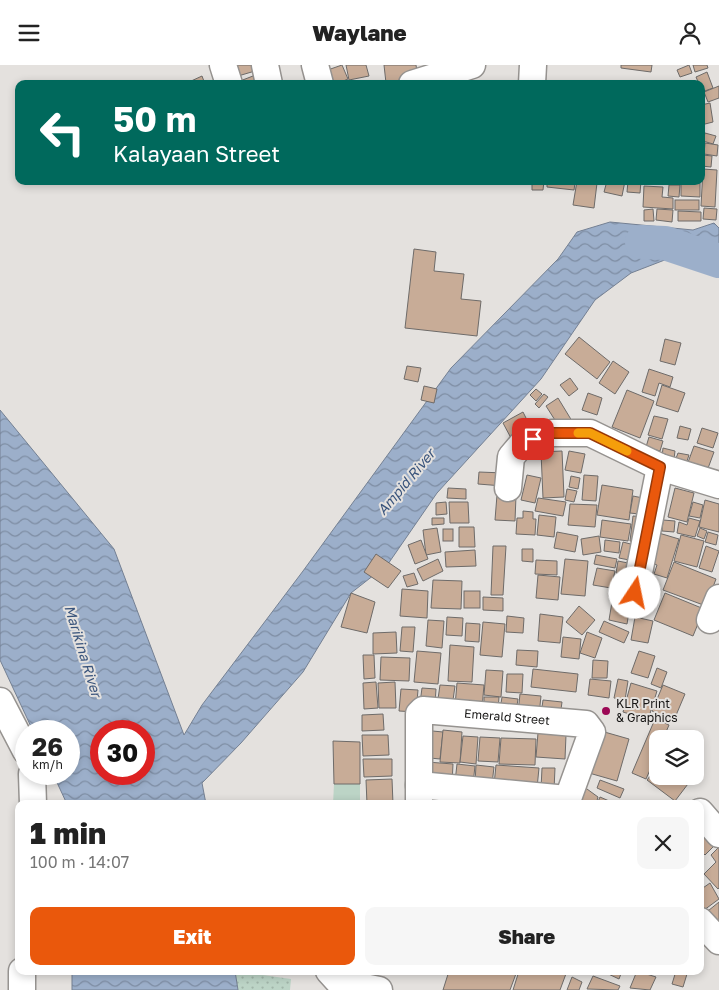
<!DOCTYPE html>
<meta charset="utf-8">
<style>
:root{--surface:#fff;--page:#f6f6f6;--text:#222;--muted:#767676;--accent:#ea580c}
body{margin:0;font-family:"Golos Text",sans-serif;background:var(--page);color:var(--text);height:100vh;display:flex;flex-direction:column;font-size:19px;white-space:nowrap}
*{box-sizing:border-box;margin:0}
p{font-size:16px;color:var(--muted)}
.icon{flex:none;width:28px;height:28px;fill:none;stroke:currentColor;stroke-width:2;stroke-linecap:round;stroke-linejoin:round}
.map{position:relative;flex:1;overflow:hidden}
.drawer{position:absolute;left:15px;top:735px;width:689px;height:175px;display:flex;flex-direction:column;background:var(--surface);border-radius:10px;box-shadow:0 2px 8px #0003}
.drawer>*{flex:none}
.top-card{position:absolute;left:15px;top:15px;width:690px;height:105px;border-radius:10px;box-shadow:0 2px 8px #0003;background:#00695c;color:#fff;overflow:hidden}
.buttons{position:absolute;left:649px;top:665px;display:grid;gap:10px}
.buttons a{display:grid;place-items:center;width:55px;height:55px;border-radius:10px;background:var(--surface);box-shadow:0 2px 8px #0003;font-size:25px}
.speed{position:absolute;left:15px;top:655px;display:flex;gap:10px;font-size:25px;font-weight:700;text-align:center}
.speed>*{display:grid;place-content:center;width:65px;height:65px;border-radius:50%;background:var(--surface);box-shadow:0 2px 8px #0003;line-height:1}
.speed small{font-size:12px;font-weight:400}
.speed .limit{border:8px solid #d22;background:#fff;color:#111}
.pin{position:absolute;display:grid;place-items:center;width:42px;height:42px;color:#fff;margin:-21px;border-radius:10px;box-shadow:0 2px 8px #0006}
.me{position:absolute;width:55px;margin:-28px;rotate:11deg;stroke-linejoin:round;filter:drop-shadow(0 0 4px #0008)}
.turn{display:flex;align-items:center;gap:18px;height:105px;padding:0 15px;font-size:22px}
.turn .icon{width:65px;height:65px;stroke-width:2.5}
.turn b{display:block;font-size:35px;line-height:42px}
.round{display:grid;place-items:center;flex:none;width:52px;height:52px;border-radius:10px;background:var(--page)}
.headline{display:flex;align-items:center;justify-content:space-between;height:85px;padding:0 15px}
h1{font-size:30px;font-weight:800;line-height:38px}
.button{display:flex;gap:10px;margin-top:auto;padding:10px 15px}
.button a{flex:1;height:58px;border-radius:10px;background:var(--accent);color:#fff;font-size:20px;font-weight:800;line-height:58px;text-align:center}
.button a+a{background:var(--page);color:var(--text)}
header{display:flex;justify-content:space-between;align-items:center;height:65px;padding:0 15px;background:var(--surface);font-size:22px;font-weight:800}
.map>svg:first-child{display:block}
.green{fill:#bcd4c6}
.park{fill:url(#park-dots)}
.water{fill:url(#water-waves);stroke:#748093;fill-rule:evenodd}
.lines{fill:none;stroke-linecap:round;stroke-linejoin:round}
.river{stroke:#9cafca;stroke-width:34}
.building{fill:#c8ac97;stroke:#6e6b69}
.minor-casing{stroke:#969390;stroke-width:29}
.minor{stroke:#fff;stroke-width:26}
.route-casing{stroke:#983908;stroke-width:12}
.route{stroke:#ea580c;stroke-width:9}
.slow{stroke:#f59e0b;stroke-width:9}
.poi-dot{fill:#9c0855;stroke:#e4e1de;stroke-width:2}
.labels{text-anchor:middle;stroke-width:4;stroke-linejoin:round;paint-order:stroke}
.poi-label{font-size:12px;fill:#151413;stroke:#e4e1de;text-anchor:start}
.street-label{font-size:12px;fill:#151413;stroke:#e4e1de}
.water-label{font-size:14px;font-style:italic;fill:#39547c;stroke:#e4e1de}
</style>
<header><svg class="icon" aria-label="menu" viewBox="0 0 24 24"><path d="M4 6h16M4 12h16M4 18h16"/></svg>Waylane<svg class="icon" aria-label="person" viewBox="0 0 24 24"><circle cx="12" cy="8" r="4"/><path d="M4 21q1-7 8-7t8 7"/></svg></header>
<div class="map">
<svg width="719" height="925" viewBox="0 0 719 925">
<defs>
<pattern id="park-dots" width="8" height="8" patternUnits="userSpaceOnUse" patternTransform="scale(1.25)"><rect width="8" height="8" fill="#bcd4c6"/><path d="M2 2h.1M6 6h.1" fill="none" stroke="#a1b5a9" stroke-width="1.8" stroke-linecap="round"/></pattern>
<pattern id="water-waves" width="16" height="10" patternUnits="userSpaceOnUse" patternTransform="scale(1.25)"><rect width="16" height="10" fill="#9cafca"/><path d="M0 5q4-4 8 0t8 0" fill="none" stroke="#7e8da3"/></pattern>
</defs>
<rect width="100%" height="100%" fill="#e4e1de"/>
<polygon class="green" points="334,719 360,719 360,739 333,739"/>
<polygon class="park" points="235,906 291,914 290,925 238,925"/>
<g class="water">
<path d="M610,157L693,165L714,158L719,163V196L688,186L631,208L595,235L541,314L437,428L388,499L351,528L303,607L241,678L202,718L206,739H67L53,709H69V666H33L0,595V345L114,484L184,670L202,640L303,506L451,303L558,194L577,167ZM101,666H144V709H101Z"/>
<polygon points="72,906 235,906 238,925 72,925"/>
</g>
<g class="lines">
<polyline class="river" points="642,177 665,178 719,196"/>
</g>
<g class="building">
<polygon points="234,0 253,0 255,6 238,11"/>
<polygon points="342,0 348,14 336,19 326,19 322,7"/>
<polygon points="346,0 366,0 369,11 349,15"/>
<polygon points="384,0 416,0 418,13 386,18"/>
<polygon points="621,0 652,0 651,7 621,3"/>
<polygon points="689,0 692,8 680,12 677,5"/>
<polygon points="693,0 707,0 708,3 695,7"/>
<polygon points="707,7 713,23 702,27 701,19 699,19 696,12"/>
<polygon points="202,11 205,19 189,19 189,17"/>
<polygon points="253,11 256,19 241,19 240,16"/>
<polygon points="719,21 719,33 708,37 704,27"/>
<polygon points="710,38 713,57 701,60 701,40"/>
<polygon points="705,68 716,71 713,79 703,76"/>
<polygon points="705,78 718,80 717,91 704,89"/>
<polygon points="703,90 712,91 711,102 701,101"/>
<polygon points="703,104 717,105 715,142 701,141"/>
<polygon points="532,116 544,116 543,125 532,125"/>
<polygon points="547,116 575,118 574,125 547,122"/>
<polygon points="577,116 597,118 594,143 573,140"/>
<polygon points="607,116 625,116 622,131 604,127"/>
<polygon points="628,116 641,116 640,128 627,127"/>
<polygon points="672,116 700,116 700,132 681,131 681,119 672,119"/>
<polygon points="669,120 680,120 679,132 668,131"/>
<polygon points="644,121 663,122 662,132 673,133 673,144 643,142"/>
<rect x="675" y="135" width="24" height="10"/>
<polygon points="704,143 717,144 716,155 703,154"/>
<polygon points="653,144 654,156 644,156 644,145"/>
<polygon points="657,144 673,145 672,157 656,155"/>
<polygon points="678,146 701,147 701,156 678,156"/>
<polygon points="414,184 436,187 434,206 464,209 461,234 481,236 477,271 405,263"/>
<polygon points="579,272 610,297 597,314 565,289"/>
<polygon points="665,274 681,278 675,300 660,296"/>
<polygon points="613,296 629,307 615,329 599,318"/>
<polygon points="407,301 421,303 418,317 404,314"/>
<polygon points="649,304 673,312 670,322 659,318 655,331 642,327"/>
<polygon points="570,313 578,324 569,331 560,320"/>
<polygon points="662,320 685,328 678,347 656,340"/>
<polygon points="424,321 437,324 434,338 421,335"/>
<polygon points="536,324 542,329 536,336 530,330"/>
<polygon points="627,325 654,336 640,373 612,362"/>
<polygon points="588,328 602,333 597,350 582,345"/>
<polygon points="544,329 548,332 539,343 535,339"/>
<polygon points="558,333 572,356 560,363 546,341"/>
<polygon points="523,347 527,355 518,360 522,367 511,373 503,358"/>
<polygon points="654,351 668,354 662,374 648,370"/>
<polygon points="680,361 691,364 688,375 677,373"/>
<polygon points="702,363 718,368 713,383 697,378"/>
<polygon points="649,372 663,376 660,386 646,382"/>
<polygon points="694,381 714,387 707,406 687,400"/>
<polygon points="663,383 675,386 674,394 662,392"/>
<polygon points="562,386 564,432 543,433 541,387"/>
<polygon points="569,386 585,389 581,408 565,405"/>
<polygon points="678,388 689,390 686,399 675,396"/>
<polygon points="479,407 504,408 503,421 478,419"/>
<polygon points="527,410 541,413 535,438 521,435"/>
<polygon points="584,410 598,411 596,436 582,435"/>
<polygon points="571,411 580,413 578,424 569,422"/>
<polygon points="602,420 633,425 629,455 597,450"/>
<polygon points="448,423 466,424 466,434 447,433"/>
<polygon points="675,423 694,428 687,457 668,452"/>
<polygon points="567,424 577,426 574,437 565,435"/>
<polygon points="497,430 516,431 515,456 495,455"/>
<polygon points="633,431 643,433 647,450 630,448"/>
<polygon points="538,433 566,437 563,451 535,446"/>
<polygon points="705,435 719,439 719,467 699,462"/>
<polygon points="446,437 447,449 436,450 436,438"/>
<polygon points="449,437 468,437 469,458 450,458"/>
<polygon points="693,437 703,440 700,453 689,451"/>
<polygon points="570,439 597,440 595,462 568,460"/>
<polygon points="523,446 533,447 533,454 536,454 535,470 516,469 517,453 523,453"/>
<polygon points="539,450 556,452 554,472 537,470"/>
<polygon points="633,451 643,452 640,477 630,476"/>
<polygon points="432,453 444,453 444,459 432,460"/>
<polygon points="689,453 700,456 695,472 677,468 679,457 687,460"/>
<polygon points="602,455 631,459 628,476 600,472"/>
<polygon points="663,455 675,456 674,467 662,466"/>
<polygon points="459,462 474,462 475,482 459,482"/>
<polygon points="437,463 441,487 426,490 423,465"/>
<polygon points="700,463 707,466 704,474 697,471"/>
<rect x="443" y="464" width="10" height="12"/>
<polygon points="652,466 679,474 667,513 654,509 657,500 643,495"/>
<polygon points="557,467 578,471 575,487 554,483"/>
<polygon points="708,467 718,470 716,480 705,477"/>
<polygon points="681,470 704,476 697,502 674,496"/>
<polygon points="599,471 601,487 583,490 581,474"/>
<polygon points="421,475 428,494 415,499 408,480"/>
<polygon points="605,475 620,477 619,488 604,486"/>
<polygon points="623,477 638,481 634,496 619,493"/>
<polygon points="493,481 506,481 503,530 491,530"/>
<polygon points="706,481 719,486 712,507 699,503"/>
<polygon points="522,484 533,484 533,497 522,496"/>
<polygon points="475,485 476,501 446,502 445,487"/>
<polygon points="376,489 401,506 388,523 364,507"/>
<polygon points="596,490 617,494 615,503 594,499"/>
<polygon points="438,494 443,506 423,516 417,504"/>
<polygon points="565,494 588,496 585,531 561,529"/>
<polygon points="536,495 557,496 557,510 535,509"/>
<polygon points="618,496 633,499 631,511 616,508"/>
<polygon points="674,497 716,514 706,541 663,525"/>
<polygon points="597,503 615,506 611,523 593,520"/>
<polygon points="414,508 418,519 407,522 403,511"/>
<polygon points="538,510 560,512 558,535 536,533"/>
<polygon points="615,514 632,520 626,535 610,529"/>
<polygon points="433,515 462,516 461,544 431,543"/>
<polygon points="402,524 428,526 427,553 400,551"/>
<rect x="464" y="526" width="16" height="17"/>
<polygon points="351,528 375,537 367,568 341,562"/>
<polygon points="665,528 704,544 693,571 654,555"/>
<polygon points="483,532 503,533 503,546 483,545"/>
<polygon points="612,537 630,541 627,559 609,555"/>
<polygon points="579,541 595,555 582,570 566,557"/>
<polygon points="540,549 563,552 560,578 538,576"/>
<polygon points="507,551 524,553 523,568 506,567"/>
<polygon points="447,552 463,553 462,571 446,570"/>
<polygon points="635,552 653,556 648,578 631,575"/>
<polygon points="428,555 444,556 442,583 426,581"/>
<polygon points="604,556 629,567 624,578 599,567"/>
<polygon points="483,557 505,559 502,592 480,590"/>
<polygon points="466,558 480,559 479,577 465,576"/>
<polygon points="402,562 415,562 413,587 400,586"/>
<polygon points="396,567 397,588 373,589 373,568"/>
<polygon points="587,567 602,573 595,593 580,588"/>
<polygon points="563,572 581,574 579,594 561,592"/>
<polygon points="450,580 474,582 472,617 448,616"/>
<polygon points="517,585 538,586 537,602 516,600"/>
<polygon points="417,586 441,588 438,619 414,617"/>
<polygon points="639,586 655,591 648,613 631,608"/>
<polygon points="363,590 374,590 375,613 364,614"/>
<polygon points="381,592 410,593 409,616 380,615"/>
<polygon points="593,595 608,596 607,613 592,613"/>
<polygon points="657,603 667,607 661,623 651,619"/>
<polygon points="533,604 578,609 576,627 531,622"/>
<polygon points="486,605 503,606 501,632 484,630"/>
<polygon points="507,609 523,609 522,628 506,627"/>
<polygon points="590,614 611,616 609,633 588,630"/>
<polygon points="618,614 628,616 625,635 614,633"/>
<polygon points="376,617 378,643 364,644 363,618"/>
<polygon points="395,617 396,643 379,643 378,618"/>
<polygon points="457,618 484,620 482,643 455,641"/>
<polygon points="631,618 657,626 648,655 623,647"/>
<polygon points="440,620 455,621 452,642 437,641"/>
<polygon points="663,620 685,629 674,655 652,646"/>
<polygon points="422,623 436,624 435,639 420,638"/>
<polygon points="401,624 418,625 416,647 399,646"/>
<polygon points="520,629 541,631 539,650 518,648"/>
<polygon points="484,632 499,632 498,645 484,645"/>
<polygon points="502,632 518,634 516,647 500,645"/>
<polygon points="543,635 562,637 560,652 541,650"/>
<polygon points="383,649 384,665 362,666 362,650"/>
<polygon points="655,654 669,660 663,674 658,674 658,687 646,714 632,708"/>
<polygon points="422,665 443,667 440,694 420,692"/>
<polygon points="443,665 462,667 460,698 440,697"/>
<polygon points="601,666 629,674 617,716 589,708"/>
<polygon points="538,668 566,670 565,694 536,692"/>
<polygon points="362,670 388,670 389,690 363,691"/>
<polygon points="463,671 478,672 476,699 460,697"/>
<polygon points="480,672 500,673 498,697 478,696"/>
<polygon points="501,673 536,674 535,700 499,699"/>
<polygon points="333,676 360,677 360,719 334,719"/>
<polygon points="363,694 392,694 392,711 364,712"/>
<polygon points="427,697 453,699 452,719 426,718"/>
<polygon points="457,699 475,701 473,719 455,717"/>
<polygon points="476,700 494,702 492,719 475,718"/>
<polygon points="496,700 539,703 537,723 494,720"/>
<polygon points="658,701 658,711 694,711 675,736 647,715"/>
<polygon points="542,703 555,703 554,725 541,724"/>
<polygon points="392,714 393,739 367,739 366,715"/>
<polygon points="600,715 624,724 620,733 597,723"/>
<polygon points="576,716 598,732 596,739 569,739"/>
<polygon points="438,727 464,730 463,739 437,739"/>
<polygon points="600,732 616,739 597,739"/>
<polygon points="700,759 718,777 705,790 700,785"/>
<polygon points="719,782 719,823 718,824 704,809 716,797 711,790"/>
<polygon points="710,818 719,834 700,848 700,825"/>
<polygon points="719,837 719,864 703,850"/>
<polygon points="449,906 517,906 510,925 443,925"/>
<polygon points="519,906 567,906 560,925 513,925"/>
<polygon points="602,906 622,906 619,914"/>
<polygon points="637,906 656,912 650,925 630,923"/>
<polygon points="676,906 687,909 683,922 672,919"/>
<polygon points="593,911 620,921 618,925 587,924"/>
<polygon points="572,912 582,917 579,925 567,925"/>
</g>
<g class="lines">
<defs>
<g id="minor">
<polyline points="223,0 229,19"/>
<polyline points="265,0 269,19"/>
<polyline points="315,0 320,19"/>
<polyline points="412,19 472,0"/>
<polyline points="532,19 533,0"/>
<polyline points="508,423 511,392 522,379 552,368 590,368 660,402 719,420"/>
<polyline points="635,528 660,402"/>
<polyline points="710,555 719,533"/>
<polyline points="0,636 26,686"/>
<polyline points="32,709 33,739"/>
<polyline points="419,720 567,734"/>
<path id="s1" d="M419,739V649L423,645L586,659L592,667L566,739"/>
<polyline points="700,747 719,769"/>
<polyline points="700,856 719,876"/>
<polyline points="329,906 339,917 379,925"/>
<polyline points="22,925 22,906"/>
</g>
</defs>
<use href="#minor" class="minor-casing"/>
<use href="#minor" class="minor"/>
</g>
<g class="lines">
<defs>
<polyline id="route" points="533,374 552,368 590,368 660,402 635,528"/>
</defs>
<use href="#route" class="route-casing"/>
<use href="#route" class="route"/>
<polyline class="slow" points="578,368 590,368 627,386"/>
</g>
<circle class="poi-dot" cx="606" cy="646" r="5"/>
<g class="labels">
<g class="poi-label">
<text x="616" y="643">KLR Print<tspan x="616" dy="14">&amp; Graphics</tspan></text>
</g>
<g class="street-label">
<text dy="4" stroke="none"><textPath href="#s1" startOffset="180">Emerald Street</textPath></text>
</g>
<g class="water-label">
<text transform="translate(406 417) rotate(-50)" y="5">Ampid River</text>
<text transform="translate(83 586) rotate(73)" y="5">Marikina River</text>
</g>
</g>
</svg>
<div class="buttons">
<a><svg class="icon" aria-label="layers" viewBox="0 0 24 24"><path d="M12 4l9 5-9 5-9-5zM3 14l9 5 9-5"/></svg></a>
</div>
<div class="speed"><div>26<small>km/h</small></div><div class="limit">30</div></div>
<div class="pin" style="left:533px;top:374px;background:#d93025"><svg class="icon" aria-label="arrive" viewBox="0 0 24 24"><path d="M6 21V4h12l-3 4 3 4H6"/></svg></div>
<svg class="me" style="left:635px;top:528px" viewBox="-20 -20 40 40"><circle r="19" fill="#fff"/><path d="M0-13L10 11 0 6-10 11z" fill="#ea580c"/></svg>
<div class="top-card">
<div class="turn"><svg class="icon" aria-label="left" viewBox="0 0 24 24"><path d="M17 20v-9H6M10 6l-5 5 5 5"/></svg><div><b>50 m</b>Kalayaan Street</div></div>
</div>
<section class="drawer">
<div class="headline"><div><h1>1 min</h1><p>100 m · 14:07</p></div><a class="round"><svg class="icon" aria-label="close" viewBox="0 0 24 24"><path d="M6 6l12 12M18 6L6 18"/></svg></a></div>
<div class="button"><a>Exit</a><a>Share</a></div>
</section>
</div>
